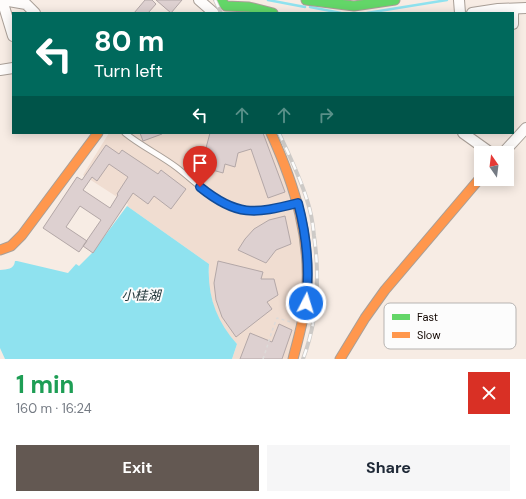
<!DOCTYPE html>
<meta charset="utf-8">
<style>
:root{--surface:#fff;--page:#f6f6f7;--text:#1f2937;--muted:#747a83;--accent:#635852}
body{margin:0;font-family:"DM Sans","Noto Sans SC",sans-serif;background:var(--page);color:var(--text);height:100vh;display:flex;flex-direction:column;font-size:15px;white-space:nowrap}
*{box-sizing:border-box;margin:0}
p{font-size:13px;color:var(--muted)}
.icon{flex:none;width:22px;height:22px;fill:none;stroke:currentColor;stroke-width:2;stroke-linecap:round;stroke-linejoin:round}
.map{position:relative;height:359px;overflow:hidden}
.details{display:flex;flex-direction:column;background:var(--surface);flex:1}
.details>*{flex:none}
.guide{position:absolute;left:12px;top:12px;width:502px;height:122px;border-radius:0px;box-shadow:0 2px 10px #0003;background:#00695c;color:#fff;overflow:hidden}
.needle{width:26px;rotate:346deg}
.controls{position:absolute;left:474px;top:146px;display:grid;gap:8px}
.controls a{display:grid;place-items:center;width:40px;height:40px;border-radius:0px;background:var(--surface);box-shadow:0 2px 10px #0003;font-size:20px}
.pin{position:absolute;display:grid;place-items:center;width:34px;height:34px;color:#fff;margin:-41px -17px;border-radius:50% 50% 50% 0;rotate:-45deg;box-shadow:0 0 4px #0007}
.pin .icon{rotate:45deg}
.me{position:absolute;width:44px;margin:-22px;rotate:5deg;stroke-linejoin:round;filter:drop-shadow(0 0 3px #0008)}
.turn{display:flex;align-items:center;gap:14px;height:84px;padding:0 16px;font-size:18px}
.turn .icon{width:52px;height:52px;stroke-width:2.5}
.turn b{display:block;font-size:28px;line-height:34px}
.lanes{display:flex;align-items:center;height:38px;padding:0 16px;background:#0003;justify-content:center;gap:20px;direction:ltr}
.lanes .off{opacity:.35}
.round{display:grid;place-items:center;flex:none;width:42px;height:42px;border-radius:0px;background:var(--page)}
.overview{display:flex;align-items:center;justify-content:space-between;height:68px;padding:0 16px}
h1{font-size:24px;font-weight:700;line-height:30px;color:#1e9e55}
.action{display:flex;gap:8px;margin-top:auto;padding:8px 16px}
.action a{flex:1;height:46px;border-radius:0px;background:var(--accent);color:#fff;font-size:16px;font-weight:700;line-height:46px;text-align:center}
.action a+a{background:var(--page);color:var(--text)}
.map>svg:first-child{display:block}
.built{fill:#f0ddd1}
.water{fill:#8fe2ef}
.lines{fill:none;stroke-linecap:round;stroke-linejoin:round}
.stream{stroke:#8fe2ef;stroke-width:2.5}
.building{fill:#ddd0d0;stroke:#b3a7a7;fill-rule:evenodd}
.lane-casing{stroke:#a99f97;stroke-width:7}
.street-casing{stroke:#a99f97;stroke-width:12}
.fast-casing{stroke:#a99f97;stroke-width:11}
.slow-casing{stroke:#a99f97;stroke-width:11}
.path{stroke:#dedbd9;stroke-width:1.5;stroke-dasharray:3 3;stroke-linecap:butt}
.lane{stroke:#fefcfb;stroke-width:5}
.street{stroke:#fefcfb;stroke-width:10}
.fast{stroke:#63d668;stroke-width:9}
.slow{stroke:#ff974d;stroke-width:9}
.rail-casing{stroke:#cdcac7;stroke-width:4}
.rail{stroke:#fcfcfc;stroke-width:2.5;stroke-dasharray:8;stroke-linecap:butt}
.route-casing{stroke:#114b97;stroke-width:10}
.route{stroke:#1a73e8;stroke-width:7}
.labels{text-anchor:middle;stroke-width:4;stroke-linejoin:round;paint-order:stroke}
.water-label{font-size:13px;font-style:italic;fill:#1c3236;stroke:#fcfcfc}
.key{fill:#fcfcfc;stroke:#b6b3b1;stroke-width:1}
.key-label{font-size:11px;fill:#130803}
</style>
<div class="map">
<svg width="526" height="359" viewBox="0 0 526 359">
<rect width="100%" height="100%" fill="#f7ece4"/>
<polygon class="built" points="109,133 268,133 285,170 306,269 291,359 232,359 237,344 223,328 214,308 209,287 209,264 127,206 128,204 83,175"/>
<path class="water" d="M127,206L209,264C207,295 216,321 237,344L232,359H5L0,348V270C7,269 14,270 15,261H17L68,273L76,264L79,266L92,253Z"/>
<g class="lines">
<g class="stream">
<polyline points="268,0 305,7"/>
<polyline points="310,7 341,13"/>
<polyline points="367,13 447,0"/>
</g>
</g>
<g class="building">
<polygon points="145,0 152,0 156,4 148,13 134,13"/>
<polygon points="156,0 182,0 171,13"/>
<polygon points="140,133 161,133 162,134 143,141"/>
<polygon points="210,133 263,133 285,192 268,198 251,149 238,153 235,167 225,164 223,173 209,169 211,161 203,159"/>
<path d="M106,145L119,154L122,150L158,174L161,170L186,189L171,209L154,196L148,204L133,193L93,253L83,246L101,220L80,206L66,227L87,241L79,252L43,228L77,177L82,180ZM109,164L128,177L117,194L118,195L110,208L83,190L92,177L97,181Z"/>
<polygon points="285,216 291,244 276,250 266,263 238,250 245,239 254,229 269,220"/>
<polygon points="218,261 263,272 261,279 274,279 278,295 267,302 272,309 236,337 222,317 216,300 214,283"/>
<polygon points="279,324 292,330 282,359 240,359 250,333 272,342"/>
</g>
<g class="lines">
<defs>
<path id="lane" d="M125,133C141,146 160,155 176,167C201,186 222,211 255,211C269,211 284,207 297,204"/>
<g id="street">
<polyline points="2,0 13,36"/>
<polyline points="3,0 26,4 35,13"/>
<polyline points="199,0 214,13"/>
<polyline points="459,0 460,13"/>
<polyline points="472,13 498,9 526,8"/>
<polyline points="513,24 513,9"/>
<polyline points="0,70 13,68"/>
<polyline points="463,133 491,153"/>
<polyline points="503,153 526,128"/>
</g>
<g id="fast">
<polyline points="220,0 226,6 249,7 273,13"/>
<polyline points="306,0 354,6 395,0"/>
</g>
<g id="slow">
<path d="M271,133C295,186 312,240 306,299C304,320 298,339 293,359"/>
<polyline points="0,250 11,246 22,235 98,133"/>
<polyline points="340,359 365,318 385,290 481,177"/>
</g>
</defs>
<use href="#lane" class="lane-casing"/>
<use href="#street" class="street-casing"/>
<use href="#fast" class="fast-casing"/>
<use href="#slow" class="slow-casing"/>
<path class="path" d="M263,359C268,345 271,332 277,318L291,322"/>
<use href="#lane" class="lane"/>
<use href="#street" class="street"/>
<use href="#fast" class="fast"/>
<use href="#slow" class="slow"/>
<defs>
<g id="rail">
<polyline points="215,0 221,13"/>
<path d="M279,133C289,155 300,177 307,200C311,212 313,224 314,236C320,278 318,319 303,359"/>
</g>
</defs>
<use href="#rail" class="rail-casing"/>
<use href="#rail" class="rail"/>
</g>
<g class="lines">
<defs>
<path id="route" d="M200,187C237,217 254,214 298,203C307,237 310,269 306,303"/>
</defs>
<use href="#route" class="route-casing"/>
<use href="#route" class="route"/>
</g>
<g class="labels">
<g class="water-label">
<text x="141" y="300">小桂湖</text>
</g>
</g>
<rect x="384" y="303" width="132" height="46" rx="6" class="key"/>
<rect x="392" y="314" width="18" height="6" fill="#63d668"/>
<rect x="392" y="332" width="18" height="6" fill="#ff974d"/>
<g class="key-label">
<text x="417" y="321">Fast</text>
<text x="417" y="339">Slow</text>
</g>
</svg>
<div class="controls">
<a><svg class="needle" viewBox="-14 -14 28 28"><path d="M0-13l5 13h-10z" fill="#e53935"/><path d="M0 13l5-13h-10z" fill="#747a83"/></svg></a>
</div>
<div class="pin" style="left:200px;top:187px;background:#d93025"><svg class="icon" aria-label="arrive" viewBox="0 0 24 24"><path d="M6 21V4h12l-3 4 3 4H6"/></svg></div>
<svg class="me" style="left:306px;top:303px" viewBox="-20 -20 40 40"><circle r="17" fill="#1a73e8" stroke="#fff" stroke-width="3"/><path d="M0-11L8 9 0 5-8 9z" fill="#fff"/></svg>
<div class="guide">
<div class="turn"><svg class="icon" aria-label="left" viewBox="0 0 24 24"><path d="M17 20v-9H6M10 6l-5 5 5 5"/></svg><div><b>80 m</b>Turn left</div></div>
<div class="lanes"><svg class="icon" aria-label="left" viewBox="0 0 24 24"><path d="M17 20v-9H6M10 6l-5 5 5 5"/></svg><svg class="icon off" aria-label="ahead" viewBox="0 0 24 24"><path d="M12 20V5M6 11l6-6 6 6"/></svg><svg class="icon off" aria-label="ahead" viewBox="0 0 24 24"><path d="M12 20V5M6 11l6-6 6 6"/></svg><svg class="icon off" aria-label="right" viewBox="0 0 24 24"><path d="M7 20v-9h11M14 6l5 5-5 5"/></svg></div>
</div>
</div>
<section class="details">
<div class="overview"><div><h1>1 min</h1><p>160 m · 16:24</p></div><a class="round" style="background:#d93025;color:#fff"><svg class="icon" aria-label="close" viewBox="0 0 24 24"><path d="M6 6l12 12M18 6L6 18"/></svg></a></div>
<div class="action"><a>Exit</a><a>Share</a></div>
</section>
